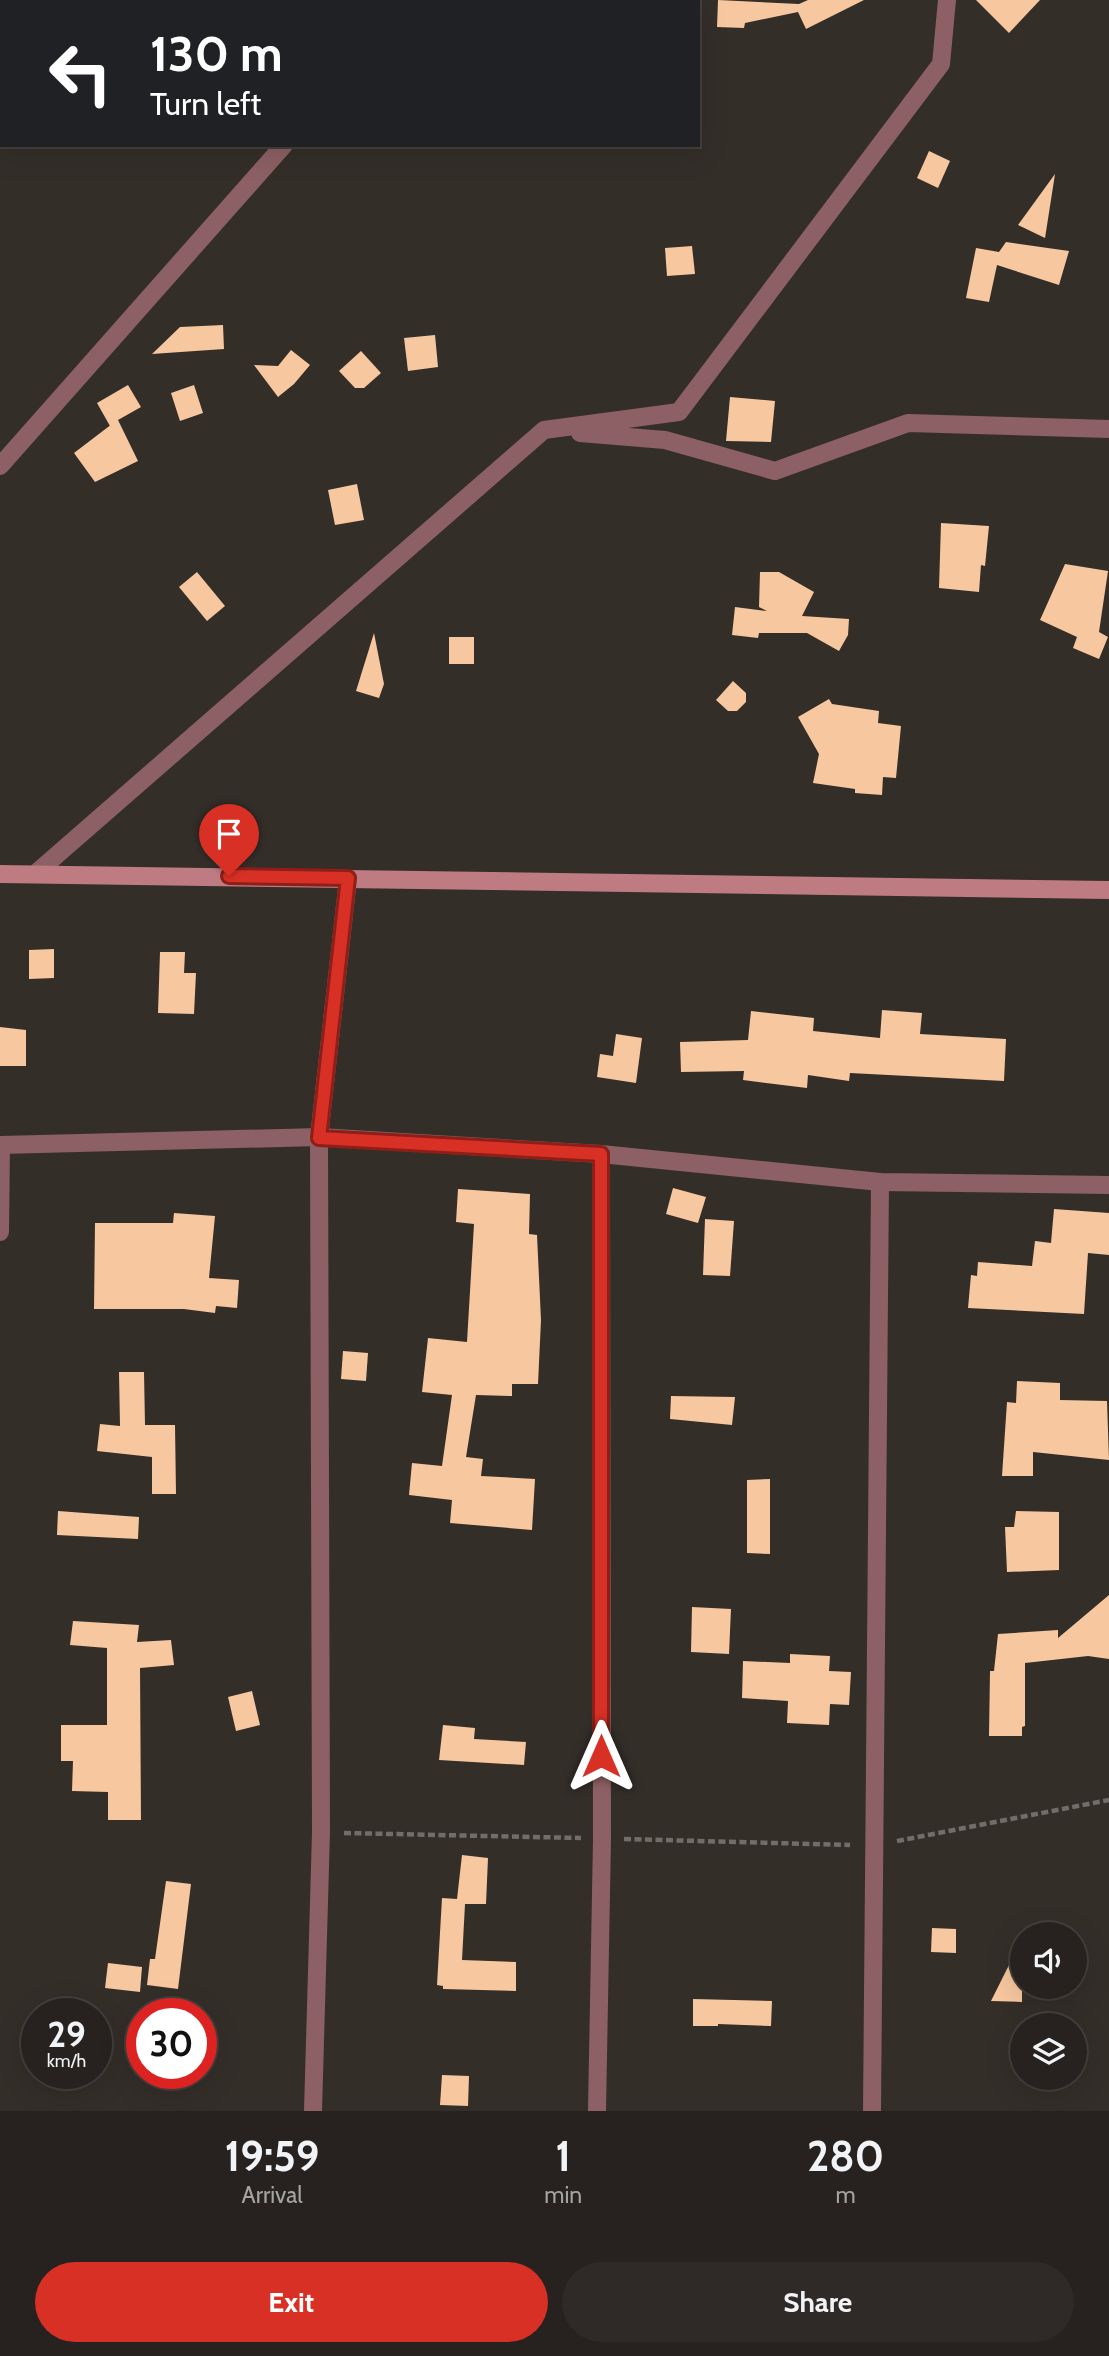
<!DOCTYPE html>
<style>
:root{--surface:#27221f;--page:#2f2a28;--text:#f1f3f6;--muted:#a4a4a4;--line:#433f3d;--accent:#d93025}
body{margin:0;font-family:Cabin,sans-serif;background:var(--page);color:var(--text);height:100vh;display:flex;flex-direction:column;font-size:26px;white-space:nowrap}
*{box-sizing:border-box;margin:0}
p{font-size:23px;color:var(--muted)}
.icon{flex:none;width:38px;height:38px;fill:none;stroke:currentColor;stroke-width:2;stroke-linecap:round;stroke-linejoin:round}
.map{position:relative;height:2111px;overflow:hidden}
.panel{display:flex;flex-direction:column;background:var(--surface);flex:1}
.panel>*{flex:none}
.banner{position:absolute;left:0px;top:0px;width:700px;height:147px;box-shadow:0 7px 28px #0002,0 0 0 2px var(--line);background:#202124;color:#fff;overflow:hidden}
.fabs{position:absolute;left:1010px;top:1922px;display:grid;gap:14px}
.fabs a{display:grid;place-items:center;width:77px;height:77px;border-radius:50%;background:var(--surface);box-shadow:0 7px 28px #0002,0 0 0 2px var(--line);font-size:35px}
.speed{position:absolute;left:21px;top:1998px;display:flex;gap:14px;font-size:35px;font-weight:700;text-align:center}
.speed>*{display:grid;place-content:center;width:91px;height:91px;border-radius:50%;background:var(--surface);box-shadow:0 7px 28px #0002,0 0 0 2px var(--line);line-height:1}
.speed small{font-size:18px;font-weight:400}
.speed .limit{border:10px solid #d22;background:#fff;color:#111}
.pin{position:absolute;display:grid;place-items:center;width:60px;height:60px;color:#fff;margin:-72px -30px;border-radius:50% 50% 50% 0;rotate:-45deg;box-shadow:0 0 7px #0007}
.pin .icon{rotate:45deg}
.me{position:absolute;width:77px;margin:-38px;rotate:0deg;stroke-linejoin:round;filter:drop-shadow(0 0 5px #0008)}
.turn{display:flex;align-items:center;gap:24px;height:147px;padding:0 35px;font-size:32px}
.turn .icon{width:91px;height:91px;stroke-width:2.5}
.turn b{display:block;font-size:49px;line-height:60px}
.eta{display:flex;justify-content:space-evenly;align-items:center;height:119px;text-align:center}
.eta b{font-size:42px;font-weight:700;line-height:49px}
.primary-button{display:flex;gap:14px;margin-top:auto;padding:14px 35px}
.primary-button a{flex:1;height:80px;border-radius:42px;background:var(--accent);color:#fff;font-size:28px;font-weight:700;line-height:80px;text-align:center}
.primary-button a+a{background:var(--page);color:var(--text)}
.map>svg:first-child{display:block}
.building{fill:#f7c79f}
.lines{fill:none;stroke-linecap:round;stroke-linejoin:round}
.path{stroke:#726d68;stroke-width:4.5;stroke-dasharray:7 3.5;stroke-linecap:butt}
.street{stroke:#8c6064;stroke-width:18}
.secondary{stroke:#bf7b82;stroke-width:18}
.route-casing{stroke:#8d1f18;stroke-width:18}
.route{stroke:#d93025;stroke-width:12}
</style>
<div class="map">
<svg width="1109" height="2111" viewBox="0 0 1109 2111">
<rect width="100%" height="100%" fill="#342e29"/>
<g class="building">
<polygon points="718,0 799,4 808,0 864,0 806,29 798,12 745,23 744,28 717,27"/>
<polygon points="976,0 1040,0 1009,33"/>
<polygon points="929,151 950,161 938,188 917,178"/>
<polygon points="1055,174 1045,238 1018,225"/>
<polygon points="1006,242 1069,251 1059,285 997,265 989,302 966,298 976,248 999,252"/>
<polygon points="692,246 695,274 667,276 665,248"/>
<polygon points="223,325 224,349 152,354 180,327"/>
<polygon points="435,335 438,367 408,371 404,338"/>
<polygon points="291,350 310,365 294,384 278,397 254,365 278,366"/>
<polygon points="361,351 381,373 364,388 355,388 339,371"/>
<polygon points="128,385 141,407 118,420 138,461 95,482 74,453 112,424 110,426 97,403"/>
<polygon points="194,385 203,413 180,421 171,393"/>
<polygon points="730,397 775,401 771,442 726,441"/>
<polygon points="357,484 364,520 335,525 328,490"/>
<polygon points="941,523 989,526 985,566 981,565 979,592 939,588"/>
<polygon points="1065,564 1108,571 1099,632 1108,637 1099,659 1073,648 1077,637 1040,620"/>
<polygon points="197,572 225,606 207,621 179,587"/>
<polygon points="760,572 779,572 814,592 802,616 849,619 848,635 839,651 807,633 759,633 758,638 732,635 735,607 767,611 759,607"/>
<polygon points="374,633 384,684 379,698 356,691"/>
<rect x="449" y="637" width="25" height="27"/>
<polygon points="733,681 746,693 746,702 737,711 728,711 716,700"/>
<polygon points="829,699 832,704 879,711 878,723 901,726 896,778 883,777 882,795 855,793 855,789 813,783 819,754 798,717"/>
<polygon points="54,949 54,978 29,979 29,950"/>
<polygon points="160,952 185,952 184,973 196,973 194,1014 158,1013"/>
<polygon points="882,1010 922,1013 920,1034 1006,1039 1004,1081 850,1073 849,1081 808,1075 807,1088 743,1080 744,1071 681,1072 680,1042 748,1040 751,1011 814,1018 813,1031 880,1038"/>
<polygon points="0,1027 26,1030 26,1066 0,1066"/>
<polygon points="616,1034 642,1038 636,1083 597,1077 600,1054 613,1056"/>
<polygon points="673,1188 706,1197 698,1223 666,1214"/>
<polygon points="458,1189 530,1194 529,1234 537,1235 541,1320 538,1384 512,1384 512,1396 476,1395 466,1457 483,1459 481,1476 535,1479 532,1530 450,1523 452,1500 409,1495 412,1463 442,1466 452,1395 422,1392 428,1338 467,1342 474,1224 456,1222"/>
<polygon points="1054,1209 1109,1213 1109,1255 1088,1253 1084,1314 968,1308 971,1275 977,1276 978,1262 1032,1266 1035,1241 1051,1243"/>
<polygon points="174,1213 215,1216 209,1278 239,1280 237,1308 216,1306 215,1313 184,1309 94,1309 95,1223 173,1223"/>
<polygon points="705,1219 734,1221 730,1276 703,1275"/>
<polygon points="343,1351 368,1353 366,1381 341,1379"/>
<polygon points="119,1372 144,1372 145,1425 175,1425 176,1494 152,1494 152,1457 97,1451 100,1424 120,1426"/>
<polygon points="1017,1381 1060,1383 1060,1400 1107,1401 1109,1460 1033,1452 1033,1476 1002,1476 1007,1402 1016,1403"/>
<polygon points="671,1396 735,1397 732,1425 670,1419"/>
<polygon points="770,1479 770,1554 747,1553 747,1480"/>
<polygon points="58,1511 139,1517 138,1539 57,1535"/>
<polygon points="1016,1511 1059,1512 1059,1570 1007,1572 1005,1527 1014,1527"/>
<polygon points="1109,1595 1109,1659 1088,1656 1025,1663 1025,1726 1022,1727 1022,1736 989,1736 990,1671 994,1671 998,1634 1058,1630 1058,1638"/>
<polygon points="692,1607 731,1609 729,1654 691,1652"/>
<polygon points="73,1621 139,1625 137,1642 171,1640 174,1665 140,1668 141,1820 108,1820 108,1792 72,1791 73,1761 61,1761 61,1725 107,1725 107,1648 70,1645"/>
<polygon points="790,1654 830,1656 829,1671 851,1672 849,1705 830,1704 829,1725 787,1723 788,1701 742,1698 743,1661 790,1663"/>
<polygon points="252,1691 260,1725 236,1731 228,1697"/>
<polygon points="443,1725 475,1728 474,1739 526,1742 524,1765 439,1760"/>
<polygon points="462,1855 488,1858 486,1904 465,1904 462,1960 516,1962 516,1991 443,1989 443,1986 437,1985 442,1898 457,1899"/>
<polygon points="166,1881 191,1884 178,1989 147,1985 150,1959 155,1959"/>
<polygon points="932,1928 956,1929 956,1953 931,1952"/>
<polygon points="1022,1939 1022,2002 991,2001"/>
<polygon points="108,1963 142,1967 140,1992 105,1988"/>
<polygon points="693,1999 772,2001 771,2026 718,2024 718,2026 693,2026"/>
<polygon points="442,2075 469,2076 468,2106 440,2105"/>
</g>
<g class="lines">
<g class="path">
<polyline points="344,1833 581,1838"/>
<polyline points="624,1839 850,1845"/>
<polyline points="897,1841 1109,1800"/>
</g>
<g class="street">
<polyline points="414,2 416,0"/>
<polyline points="580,433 665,440 775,471 908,423 1109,429"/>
<polyline points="0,466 284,145"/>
<polyline points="35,874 544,430 679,412 941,64 947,0"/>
<polyline points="0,1145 319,1137 601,1154 880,1182 1109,1185"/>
<polyline points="0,1232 1,1145"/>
<polyline points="313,2111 321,1832 319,1137 348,879"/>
<polyline points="597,2111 602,1839 601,1154"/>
<polyline points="872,2111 880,1182"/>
</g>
<polyline class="secondary" points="0,874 1109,890"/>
</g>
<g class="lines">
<defs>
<polyline id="route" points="229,876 348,878 319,1138 601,1154 601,1756"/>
</defs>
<use href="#route" class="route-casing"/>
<use href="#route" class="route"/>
</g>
</svg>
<div class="fabs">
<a><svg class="icon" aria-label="sound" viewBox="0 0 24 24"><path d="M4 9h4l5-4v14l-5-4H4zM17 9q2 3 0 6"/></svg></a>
<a><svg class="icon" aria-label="layers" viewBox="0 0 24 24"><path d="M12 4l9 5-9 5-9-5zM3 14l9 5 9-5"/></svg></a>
</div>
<div class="speed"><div>29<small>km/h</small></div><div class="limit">30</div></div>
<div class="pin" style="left:229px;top:876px;background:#d93025"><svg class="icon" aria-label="arrive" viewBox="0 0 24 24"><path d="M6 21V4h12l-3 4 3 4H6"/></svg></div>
<svg class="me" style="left:601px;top:1756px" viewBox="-20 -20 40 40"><path d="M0-17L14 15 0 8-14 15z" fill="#d93025" stroke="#fff" stroke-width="4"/></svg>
<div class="banner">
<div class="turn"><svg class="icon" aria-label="left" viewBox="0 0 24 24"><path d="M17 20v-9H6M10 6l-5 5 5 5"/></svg><div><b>130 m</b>Turn left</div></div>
</div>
</div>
<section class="panel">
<div class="eta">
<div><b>19:59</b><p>Arrival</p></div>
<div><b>1</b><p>min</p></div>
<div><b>280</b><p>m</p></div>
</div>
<div class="primary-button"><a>Exit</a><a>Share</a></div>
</section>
